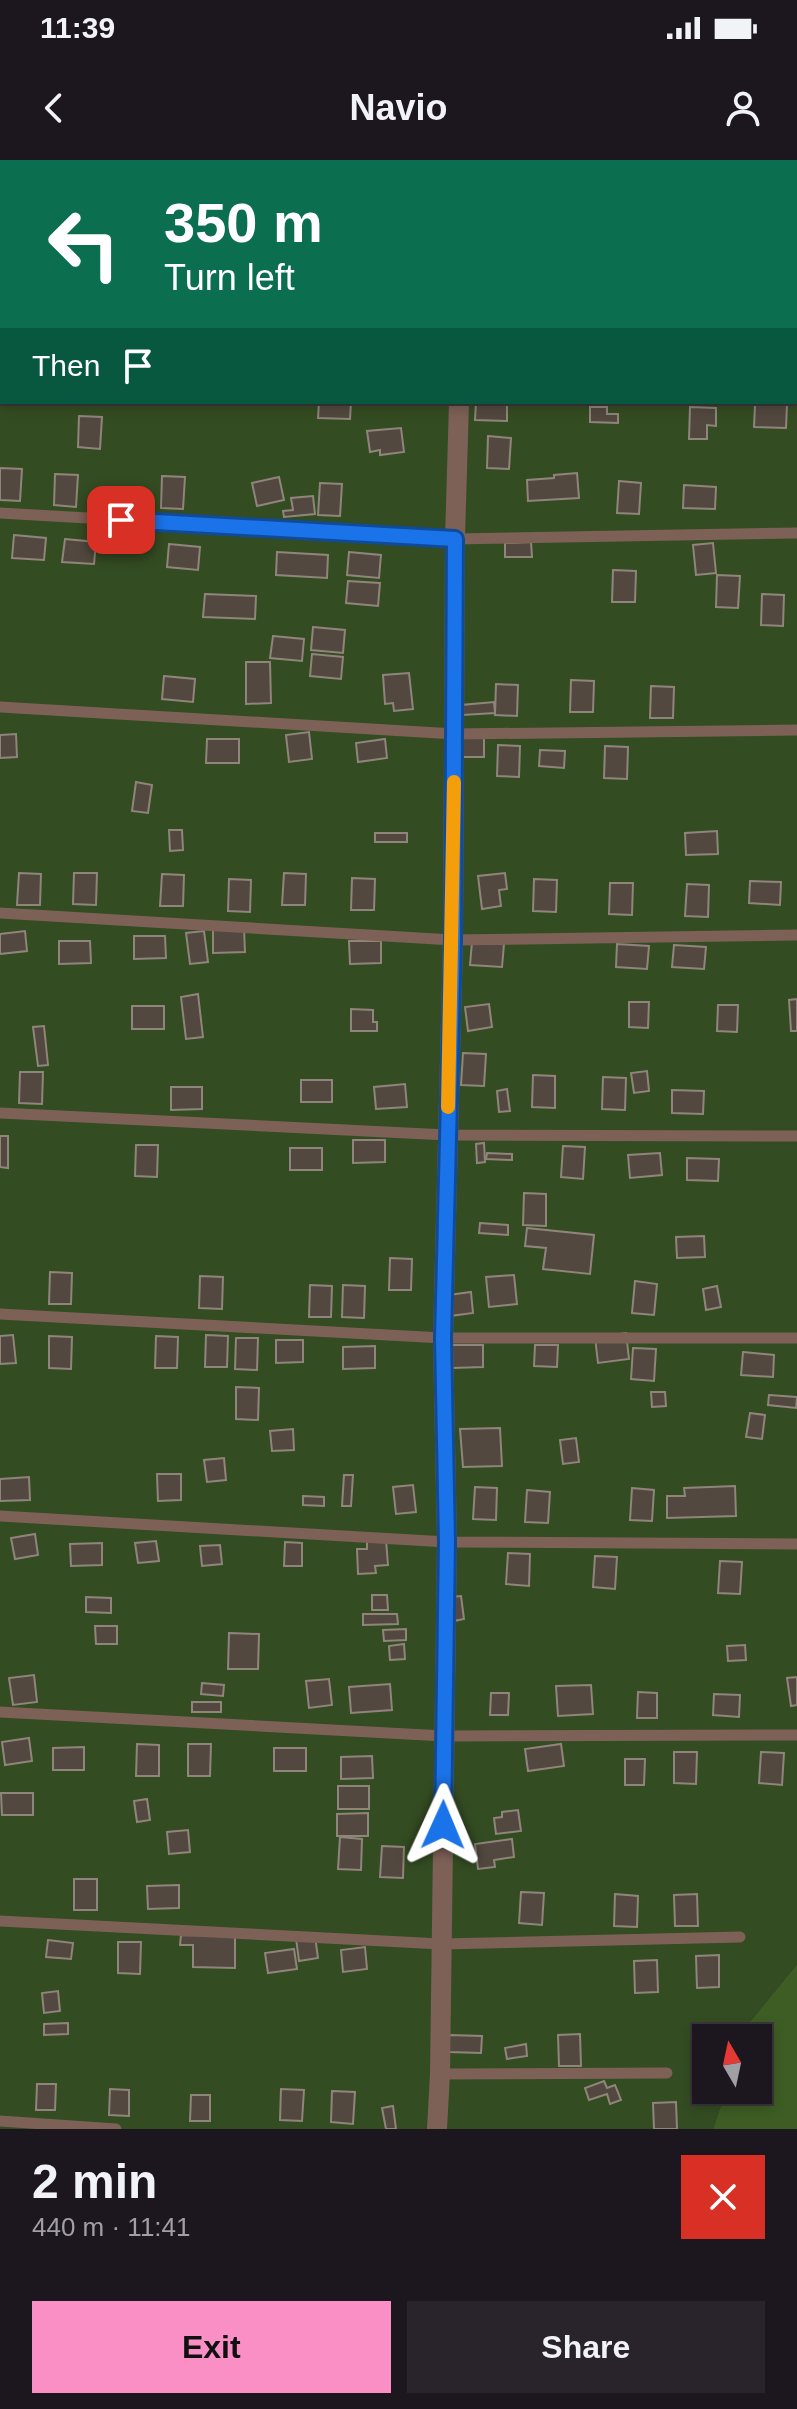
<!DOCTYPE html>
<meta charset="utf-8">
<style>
:root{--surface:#1c171e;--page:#29242b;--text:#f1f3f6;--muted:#a09fa4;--line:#3a363c;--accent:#fa8fc6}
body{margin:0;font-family:Arial,sans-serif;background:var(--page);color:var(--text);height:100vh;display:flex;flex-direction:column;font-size:30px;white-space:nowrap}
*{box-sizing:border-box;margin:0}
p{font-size:26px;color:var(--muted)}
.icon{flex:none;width:44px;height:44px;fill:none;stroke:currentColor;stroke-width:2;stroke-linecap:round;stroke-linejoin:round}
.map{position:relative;height:1969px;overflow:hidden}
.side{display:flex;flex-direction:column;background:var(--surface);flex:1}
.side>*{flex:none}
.banner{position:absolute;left:0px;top:0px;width:798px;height:244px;box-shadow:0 4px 12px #0003,0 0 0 2px var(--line);background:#0b6e4f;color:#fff;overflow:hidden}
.needle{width:52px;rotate:351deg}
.controls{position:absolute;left:692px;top:1864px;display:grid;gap:16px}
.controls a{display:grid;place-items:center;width:80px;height:80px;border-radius:0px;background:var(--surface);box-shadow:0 4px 12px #0003,0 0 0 2px var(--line);font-size:40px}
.pin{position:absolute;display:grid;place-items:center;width:68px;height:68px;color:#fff;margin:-34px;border-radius:16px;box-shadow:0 4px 12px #0006}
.me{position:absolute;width:88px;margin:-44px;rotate:1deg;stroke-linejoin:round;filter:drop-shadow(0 0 6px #0008)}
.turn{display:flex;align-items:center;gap:28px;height:168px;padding:0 32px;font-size:36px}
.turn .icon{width:104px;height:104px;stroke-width:2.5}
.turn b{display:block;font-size:56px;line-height:68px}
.then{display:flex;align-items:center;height:76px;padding:0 32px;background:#0003;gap:16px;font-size:30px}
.round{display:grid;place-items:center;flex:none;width:84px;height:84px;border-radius:0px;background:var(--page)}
.summary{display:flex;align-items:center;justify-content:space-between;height:136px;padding:0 32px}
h1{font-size:48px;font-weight:600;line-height:60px}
.cta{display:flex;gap:16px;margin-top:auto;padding:16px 32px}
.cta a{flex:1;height:92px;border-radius:0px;background:var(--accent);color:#111;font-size:32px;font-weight:600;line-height:92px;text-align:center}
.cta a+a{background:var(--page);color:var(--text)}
.status{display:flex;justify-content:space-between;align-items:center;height:56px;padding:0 40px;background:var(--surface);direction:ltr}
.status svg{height:22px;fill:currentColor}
header{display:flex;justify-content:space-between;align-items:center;height:104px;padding:0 32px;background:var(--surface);font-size:36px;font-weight:600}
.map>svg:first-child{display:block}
.green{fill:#344c22;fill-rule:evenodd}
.forest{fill:#3d5d24}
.building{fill:#52483f;stroke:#8f857a;stroke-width:2}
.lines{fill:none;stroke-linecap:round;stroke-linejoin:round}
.service{stroke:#7d6056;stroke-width:11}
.minor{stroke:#7d6056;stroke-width:20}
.route-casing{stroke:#114b97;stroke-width:20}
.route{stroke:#1a73e8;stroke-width:14}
.slow{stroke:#f59e0b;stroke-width:14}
</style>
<div class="status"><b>11:39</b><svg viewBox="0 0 49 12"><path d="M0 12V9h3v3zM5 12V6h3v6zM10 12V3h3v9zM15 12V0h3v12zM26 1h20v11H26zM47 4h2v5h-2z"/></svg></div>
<header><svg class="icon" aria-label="back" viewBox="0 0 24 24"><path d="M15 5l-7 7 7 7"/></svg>Navio<svg class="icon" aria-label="person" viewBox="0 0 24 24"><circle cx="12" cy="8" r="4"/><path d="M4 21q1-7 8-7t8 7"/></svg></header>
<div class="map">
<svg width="797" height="1969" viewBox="0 0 797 1969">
<rect width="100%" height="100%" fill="#261f28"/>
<path class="green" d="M0,0H797V1804L745,1868L742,1878H706V1930H726L713,1969H0ZM2,2H796V242H2Z"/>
<polygon class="forest" points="797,1804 797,1969 713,1969 726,1930 758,1930 758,1878 742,1878 745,1868"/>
<g class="building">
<polygon points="319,242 351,242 350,259 318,258"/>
<polygon points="476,242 507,242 507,261 475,260"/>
<polygon points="755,245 787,245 786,268 754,267"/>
<polygon points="590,247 607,247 607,254 618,254 618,263 590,262"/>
<polygon points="690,247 716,248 716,266 707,265 707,279 689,279"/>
<polygon points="79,256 102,257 100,289 78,287"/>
<polygon points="401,268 404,292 380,295 380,290 370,292 367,271"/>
<polygon points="488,276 511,278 509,309 487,308"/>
<polygon points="0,308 22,309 20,341 0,340"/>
<polygon points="577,313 579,338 528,341 527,320 554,318 554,315"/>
<polygon points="55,314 78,315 76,347 54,345"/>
<polygon points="162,316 185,317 183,349 161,348"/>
<polygon points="279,317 284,340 257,346 252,323"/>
<polygon points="619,321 641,323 639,354 617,353"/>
<polygon points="320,323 342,324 340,356 318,355"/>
<polygon points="684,325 716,327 715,349 683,348"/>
<polygon points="313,336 315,354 284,357 283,351 293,350 291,338"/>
<polygon points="14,375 46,378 44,400 12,398"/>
<polygon points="65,379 96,382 94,404 62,402"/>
<polygon points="531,382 532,397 505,397 505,383"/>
<polygon points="713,383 716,413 696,415 693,385"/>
<polygon points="169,384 200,387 198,410 167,407"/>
<polygon points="277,392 328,395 327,418 276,415"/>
<polygon points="349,392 381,395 379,418 347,415"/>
<polygon points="613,410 636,411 635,442 612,442"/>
<polygon points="717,415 740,416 738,448 716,447"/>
<polygon points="348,421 380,423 378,446 346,443"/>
<polygon points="205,434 256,436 255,459 203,457"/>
<polygon points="762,434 784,435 783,466 761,465"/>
<polygon points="313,467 345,470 343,493 311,490"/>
<polygon points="273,476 304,479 302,501 270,498"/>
<polygon points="312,494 343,497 341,519 310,516"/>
<polygon points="246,502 270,502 271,543 246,544"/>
<polygon points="409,513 413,549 394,551 393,543 385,544 383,515"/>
<polygon points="164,516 195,519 193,542 162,539"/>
<polygon points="571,520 594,521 593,552 570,552"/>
<polygon points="496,524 518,525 517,556 495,555"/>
<polygon points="651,526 674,527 673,558 650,558"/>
<polygon points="494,542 495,553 462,555 461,545"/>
<polygon points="309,572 312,599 289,602 286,575"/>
<polygon points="16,574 17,597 0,598 0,575"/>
<rect x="458" y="577" width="26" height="20"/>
<polygon points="207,579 239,579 239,603 206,603"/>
<polygon points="385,579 387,598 358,602 356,583"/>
<polygon points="498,585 520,586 519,617 497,616"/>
<polygon points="605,586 628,587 627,619 604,618"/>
<polygon points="540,590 565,591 564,608 539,606"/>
<polygon points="136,622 152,625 148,653 132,651"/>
<polygon points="169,670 182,670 183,690 170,691"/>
<polygon points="717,671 718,694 686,695 685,673"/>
<rect x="375" y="673" width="32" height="9"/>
<polygon points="19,713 41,714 40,745 17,745"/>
<polygon points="74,713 97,713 96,745 73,744"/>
<polygon points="284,713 306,714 305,745 282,745"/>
<polygon points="505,713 507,729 499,730 501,746 482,749 478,716"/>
<polygon points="162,714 184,715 183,746 160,746"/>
<polygon points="352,718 375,719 374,750 351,750"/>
<polygon points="229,719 251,720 250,752 228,751"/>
<polygon points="534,719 557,720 556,752 533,751"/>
<polygon points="750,721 781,722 780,745 749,743"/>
<polygon points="610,723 633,723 632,755 609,754"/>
<polygon points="687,724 709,725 708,757 685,756"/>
<polygon points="244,769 245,792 213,793 213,770"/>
<polygon points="25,771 27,791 0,794 0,774"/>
<polygon points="204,771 208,802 190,804 186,773"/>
<polygon points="134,776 165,776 166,798 134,799"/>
<polygon points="59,781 90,781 91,803 59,804"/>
<polygon points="349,781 381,781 381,803 350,804"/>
<polygon points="472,782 504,784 502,807 470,805"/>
<polygon points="617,784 649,786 647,809 616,807"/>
<polygon points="674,785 706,787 704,809 672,807"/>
<polygon points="198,834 203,877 186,879 181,837"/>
<polygon points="797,839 797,871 791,871 789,840"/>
<polygon points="629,842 649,842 648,868 629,867"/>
<polygon points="489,844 492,867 468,871 465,847"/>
<polygon points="718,845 738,845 737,872 717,871"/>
<rect x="132" y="846" width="32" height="23"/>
<polygon points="351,849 373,850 373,862 377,862 377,871 351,871"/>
<polygon points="44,866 48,905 38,906 33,867"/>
<polygon points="463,893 486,894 484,926 461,925"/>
<polygon points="647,911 649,931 634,933 631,913"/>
<polygon points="20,912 43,912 42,944 19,943"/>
<polygon points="533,915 555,916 555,948 532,947"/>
<polygon points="603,917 626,918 625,950 602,949"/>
<rect x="301" y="920" width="31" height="22"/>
<polygon points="405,924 407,947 376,949 374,927"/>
<polygon points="171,927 202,927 202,949 171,950"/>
<polygon points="507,929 510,951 499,952 497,931"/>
<polygon points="672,930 704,931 703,954 672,953"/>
<polygon points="0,976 8,976 8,1008 0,1007"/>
<polygon points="353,980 385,980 385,1002 353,1003"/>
<polygon points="484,983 485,1002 477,1003 476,984"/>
<polygon points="136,985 158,985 157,1017 135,1016"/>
<polygon points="563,986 585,987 583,1019 561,1017"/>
<rect x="290" y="988" width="32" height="22"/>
<polygon points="487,993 512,994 512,1000 486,999"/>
<polygon points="660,993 662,1015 630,1018 628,995"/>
<polygon points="687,998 719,999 718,1021 687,1020"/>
<polygon points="524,1033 546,1034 546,1066 523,1065"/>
<polygon points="480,1063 508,1065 508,1075 479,1073"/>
<polygon points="527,1068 594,1075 590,1114 543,1109 546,1088 525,1086"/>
<polygon points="704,1076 705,1097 677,1098 676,1077"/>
<polygon points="390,1098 412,1099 411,1130 389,1130"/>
<polygon points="50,1112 72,1113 71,1144 49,1144"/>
<polygon points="514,1115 517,1144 489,1147 486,1117"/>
<polygon points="200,1116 223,1117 222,1149 199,1148"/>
<polygon points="635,1121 657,1124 654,1155 632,1153"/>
<polygon points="310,1125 332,1126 331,1157 309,1157"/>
<polygon points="343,1125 365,1126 364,1158 342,1157"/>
<polygon points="717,1126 721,1147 706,1150 703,1129"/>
<polygon points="471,1132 473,1153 450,1156 448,1135"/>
<polygon points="626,1173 629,1199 598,1203 595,1177"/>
<polygon points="13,1175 16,1203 0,1204 0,1176"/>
<polygon points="206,1175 228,1176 227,1207 205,1207"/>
<polygon points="49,1176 72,1177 71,1209 49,1208"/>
<polygon points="156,1176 178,1177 177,1208 155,1208"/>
<polygon points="236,1178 258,1178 257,1210 235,1209"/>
<polygon points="276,1180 303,1180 303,1202 276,1203"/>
<polygon points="452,1185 483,1185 483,1207 452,1208"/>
<polygon points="535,1185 558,1185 557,1207 534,1206"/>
<polygon points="375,1186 375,1208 343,1209 343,1187"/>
<polygon points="633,1188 656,1189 654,1221 631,1219"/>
<polygon points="743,1192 774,1195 773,1217 741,1215"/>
<polygon points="236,1227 259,1228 258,1260 236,1259"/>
<polygon points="651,1232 665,1232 666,1246 652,1247"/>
<polygon points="769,1235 797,1237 796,1248 768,1245"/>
<polygon points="750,1253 765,1255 762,1279 746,1277"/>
<polygon points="500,1268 502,1306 463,1307 460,1269"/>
<polygon points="293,1269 294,1290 272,1291 270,1271"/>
<polygon points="576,1278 579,1302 563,1304 560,1280"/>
<polygon points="224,1298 226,1320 207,1322 204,1300"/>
<polygon points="157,1314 181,1314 181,1340 158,1341"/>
<polygon points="344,1315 353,1315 351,1346 342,1346"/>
<polygon points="29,1317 30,1340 0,1341 0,1319"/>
<polygon points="413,1325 416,1352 396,1354 393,1327"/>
<polygon points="735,1326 736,1356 667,1358 667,1336 685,1336 684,1328"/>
<polygon points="475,1327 497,1328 496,1360 473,1359"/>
<polygon points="632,1328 654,1330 652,1361 630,1360"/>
<polygon points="527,1330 550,1332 548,1363 525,1362"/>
<polygon points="303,1336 324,1337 324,1346 303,1345"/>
<polygon points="35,1374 38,1395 15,1399 11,1378"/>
<polygon points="386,1380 388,1405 375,1406 376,1413 358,1414 357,1389 367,1389 367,1381"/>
<polygon points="156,1381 159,1401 138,1403 135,1383"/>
<polygon points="285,1382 302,1383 302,1406 284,1406"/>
<polygon points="102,1383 102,1405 71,1406 70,1384"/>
<polygon points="220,1385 222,1404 202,1406 200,1386"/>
<polygon points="508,1393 530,1394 529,1426 506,1424"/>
<polygon points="595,1396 617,1397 615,1429 593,1427"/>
<polygon points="720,1401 742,1402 740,1434 718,1433"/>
<polygon points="372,1435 387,1435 388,1450 372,1450"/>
<polygon points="461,1436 464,1459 454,1461 451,1437"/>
<polygon points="86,1437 111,1438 111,1453 86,1452"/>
<polygon points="363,1454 397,1454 398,1464 363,1465"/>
<polygon points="95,1466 117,1466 117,1484 96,1484"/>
<polygon points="406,1469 406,1480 384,1481 383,1470"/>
<polygon points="229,1473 259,1474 258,1509 228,1509"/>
<polygon points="404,1484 405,1499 390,1500 389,1486"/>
<polygon points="745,1485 746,1500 728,1501 727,1486"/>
<polygon points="34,1515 37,1542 13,1545 9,1518"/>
<polygon points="797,1517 797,1545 791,1546 787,1518"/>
<polygon points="329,1519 332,1545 309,1548 306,1521"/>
<polygon points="202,1523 224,1525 223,1536 201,1534"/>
<polygon points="390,1524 392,1550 351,1553 349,1527"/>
<polygon points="591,1525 593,1554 558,1556 556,1526"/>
<polygon points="638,1532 657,1533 657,1558 637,1558"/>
<polygon points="491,1533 509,1533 508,1555 490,1555"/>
<polygon points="714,1534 740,1535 739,1557 713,1555"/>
<rect x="192" y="1542" width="29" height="10"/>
<polygon points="29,1578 32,1601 5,1605 2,1582"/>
<polygon points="137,1584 159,1585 159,1616 136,1616"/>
<polygon points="188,1584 211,1584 210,1616 188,1616"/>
<polygon points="561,1584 564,1606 528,1611 525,1589"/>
<polygon points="84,1587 84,1610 53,1610 53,1588"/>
<rect x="274" y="1588" width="32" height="23"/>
<polygon points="674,1592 697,1592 696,1624 674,1623"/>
<polygon points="761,1592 784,1593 782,1625 759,1623"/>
<polygon points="372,1596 373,1618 341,1619 341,1597"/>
<polygon points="625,1599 645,1599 644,1625 625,1625"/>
<rect x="338" y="1626" width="31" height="23"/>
<polygon points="1,1633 33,1633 33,1655 2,1655"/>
<polygon points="147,1639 150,1660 137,1662 134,1641"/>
<polygon points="518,1650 521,1671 496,1674 494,1658 502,1657 502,1652"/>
<polygon points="368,1653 368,1676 337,1676 337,1654"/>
<polygon points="188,1670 190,1692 169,1694 167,1672"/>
<polygon points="340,1677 362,1679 361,1710 338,1709"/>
<polygon points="512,1679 514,1697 494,1700 495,1707 478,1709 475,1684"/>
<polygon points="382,1686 404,1687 403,1718 380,1717"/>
<rect x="74" y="1719" width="23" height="31"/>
<polygon points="179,1725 179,1748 148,1749 147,1726"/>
<polygon points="521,1732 544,1733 542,1765 519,1763"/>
<polygon points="615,1734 638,1736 637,1767 614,1766"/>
<polygon points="697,1734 698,1766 675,1766 674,1735"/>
<polygon points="181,1775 235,1776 235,1808 193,1807 193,1785 180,1785"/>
<polygon points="315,1776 318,1798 299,1801 296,1778"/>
<polygon points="48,1780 73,1783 71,1799 46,1797"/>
<polygon points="118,1782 141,1782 140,1814 118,1813"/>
<polygon points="365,1787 367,1809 343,1812 341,1790"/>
<polygon points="294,1789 297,1809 268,1813 265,1793"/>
<polygon points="719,1795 719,1827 697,1828 696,1796"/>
<polygon points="657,1800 658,1832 635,1833 634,1801"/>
<polygon points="58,1831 60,1851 44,1853 42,1833"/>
<polygon points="68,1863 68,1874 44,1875 44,1864"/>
<polygon points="580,1874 581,1906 559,1906 558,1875"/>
<polygon points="449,1875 482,1876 481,1893 449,1892"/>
<polygon points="526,1884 527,1896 507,1899 505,1888"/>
<polygon points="604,1921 607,1928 615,1925 621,1940 610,1944 607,1934 589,1940 585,1928"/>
<polygon points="37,1924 56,1924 55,1950 36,1950"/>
<polygon points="110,1929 129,1930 129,1956 109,1955"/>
<polygon points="281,1929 304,1930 302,1961 280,1960"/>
<polygon points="332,1931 355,1932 353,1964 331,1962"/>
<polygon points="191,1935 210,1935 210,1961 190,1961"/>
<polygon points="676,1942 677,1969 654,1969 653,1943"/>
<polygon points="393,1946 396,1969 386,1969 382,1948"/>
</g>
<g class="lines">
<g class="service">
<polyline points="0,149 2,149"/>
<polyline points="796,155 797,155"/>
<polyline points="0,353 455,379 797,373"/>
<polyline points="0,547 455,574 797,570"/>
<polyline points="0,753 453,780 797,775"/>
<polyline points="0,953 447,975 797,976"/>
<polyline points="0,1154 443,1178 797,1178"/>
<polyline points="0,1356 447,1382 797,1384"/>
<polyline points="0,1552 444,1576 797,1575"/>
<polyline points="0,1761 441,1784 740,1777"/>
<polyline points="440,1914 667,1913"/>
<polyline points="0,1961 116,1969"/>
</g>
<g class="minor">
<polyline points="467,2 467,0"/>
<polyline points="437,1969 440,1914 447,1382 443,1178 453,780 455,379 459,242"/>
</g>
</g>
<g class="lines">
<defs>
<polyline id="route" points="121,360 455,379 453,780 443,1178 447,1382 443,1665"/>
</defs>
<use href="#route" class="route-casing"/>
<use href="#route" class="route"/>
<polyline class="slow" points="448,947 454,622"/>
</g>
</svg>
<div class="controls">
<a><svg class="needle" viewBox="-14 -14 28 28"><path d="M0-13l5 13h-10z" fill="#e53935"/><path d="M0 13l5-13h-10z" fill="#a09fa4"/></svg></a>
</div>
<div class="pin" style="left:121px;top:360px;background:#d93025"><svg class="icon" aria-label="arrive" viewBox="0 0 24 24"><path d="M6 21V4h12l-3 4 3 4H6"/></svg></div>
<svg class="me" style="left:443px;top:1665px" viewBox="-20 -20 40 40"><path d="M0-17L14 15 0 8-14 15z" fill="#1a73e8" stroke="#fff" stroke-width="4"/></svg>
<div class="banner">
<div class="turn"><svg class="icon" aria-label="left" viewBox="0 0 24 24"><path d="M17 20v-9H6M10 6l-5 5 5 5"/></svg><div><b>350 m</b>Turn left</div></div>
<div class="then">Then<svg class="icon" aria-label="arrive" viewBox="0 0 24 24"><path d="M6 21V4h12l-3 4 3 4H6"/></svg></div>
</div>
</div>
<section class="side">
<div class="summary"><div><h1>2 min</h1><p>440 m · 11:41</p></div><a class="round" style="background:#d93025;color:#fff"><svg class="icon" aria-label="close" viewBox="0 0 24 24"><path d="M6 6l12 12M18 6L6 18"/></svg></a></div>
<div class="cta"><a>Exit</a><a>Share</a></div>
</section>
